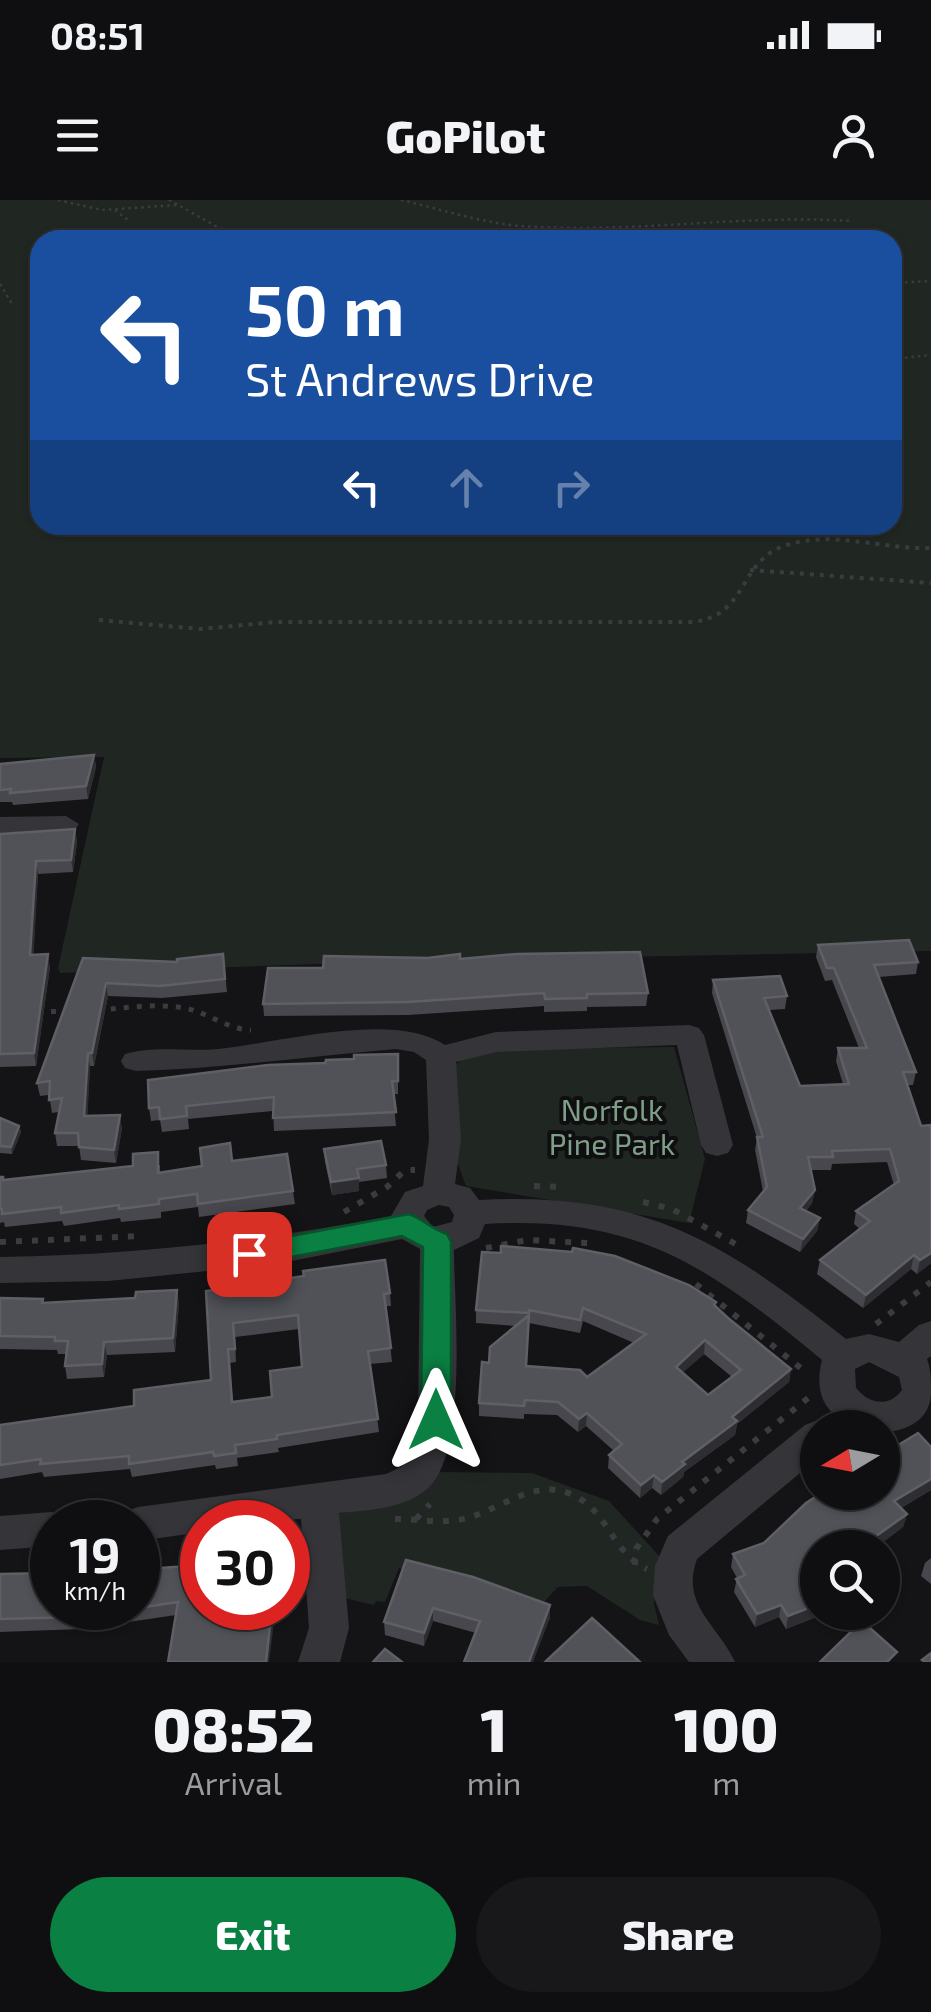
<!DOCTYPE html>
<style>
:root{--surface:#0f0e10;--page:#181719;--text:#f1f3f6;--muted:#9b9c9f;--line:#2f2e30;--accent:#0b8043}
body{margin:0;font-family:"Exo 2",sans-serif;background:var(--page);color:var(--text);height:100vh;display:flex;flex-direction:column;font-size:38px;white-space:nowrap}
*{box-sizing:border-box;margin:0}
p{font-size:32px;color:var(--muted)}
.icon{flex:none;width:55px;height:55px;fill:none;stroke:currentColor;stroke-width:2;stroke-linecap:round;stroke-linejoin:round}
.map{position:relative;height:1462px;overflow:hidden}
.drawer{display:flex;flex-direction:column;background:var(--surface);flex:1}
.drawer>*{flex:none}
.guide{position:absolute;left:30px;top:30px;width:872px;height:305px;border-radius:30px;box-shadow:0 2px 8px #0004,0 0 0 2px var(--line);background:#1a4fa0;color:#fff;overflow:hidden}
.needle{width:65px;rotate:260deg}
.tools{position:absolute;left:800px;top:1210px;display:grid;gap:20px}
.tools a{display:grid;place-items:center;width:100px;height:100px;border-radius:50%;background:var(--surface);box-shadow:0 2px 8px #0004,0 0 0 2px var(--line);font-size:50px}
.speed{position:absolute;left:30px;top:1300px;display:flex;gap:20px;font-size:50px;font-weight:700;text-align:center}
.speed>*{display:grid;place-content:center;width:130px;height:130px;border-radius:50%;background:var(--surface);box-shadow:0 2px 8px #0004,0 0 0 2px var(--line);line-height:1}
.speed small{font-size:25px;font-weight:400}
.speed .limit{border:15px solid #d22;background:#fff;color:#111}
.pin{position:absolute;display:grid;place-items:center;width:85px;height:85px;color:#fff;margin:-42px;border-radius:20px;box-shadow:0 5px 15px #0006}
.me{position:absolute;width:110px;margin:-55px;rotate:0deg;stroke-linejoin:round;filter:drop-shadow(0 0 8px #0008)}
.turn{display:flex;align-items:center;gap:35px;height:210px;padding:0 50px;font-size:45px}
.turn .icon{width:130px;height:130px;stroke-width:2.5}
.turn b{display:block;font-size:70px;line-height:85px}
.lanes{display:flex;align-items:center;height:95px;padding:0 50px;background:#0003;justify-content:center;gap:50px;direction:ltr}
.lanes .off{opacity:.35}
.eta{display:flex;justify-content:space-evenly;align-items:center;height:170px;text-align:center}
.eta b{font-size:60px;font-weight:800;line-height:70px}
.button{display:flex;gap:20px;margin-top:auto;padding:20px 50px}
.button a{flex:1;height:115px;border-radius:60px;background:var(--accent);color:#fff;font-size:40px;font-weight:800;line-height:115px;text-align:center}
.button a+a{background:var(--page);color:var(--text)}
.status{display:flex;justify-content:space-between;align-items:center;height:70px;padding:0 50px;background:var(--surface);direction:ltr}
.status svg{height:28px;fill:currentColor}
header{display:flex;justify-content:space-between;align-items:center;height:130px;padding:0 50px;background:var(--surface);font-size:45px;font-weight:800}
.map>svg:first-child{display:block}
.green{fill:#202722;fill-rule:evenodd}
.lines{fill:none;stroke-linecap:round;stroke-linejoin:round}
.path-far3{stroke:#3b3b40;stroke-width:2.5;stroke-dasharray:2.5 4;stroke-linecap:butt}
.path-far2{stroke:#3b3b40;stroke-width:4;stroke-dasharray:4 6;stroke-linecap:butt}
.path-far1{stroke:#3b3b40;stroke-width:5;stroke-dasharray:5 8;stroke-linecap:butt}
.path{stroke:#3b3b40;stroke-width:6;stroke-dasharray:6 10;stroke-linecap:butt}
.minor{fill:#353539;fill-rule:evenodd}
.wall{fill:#47474d;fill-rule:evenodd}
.shaded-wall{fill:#2e2e32}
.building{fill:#515258;stroke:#5f5f66;stroke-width:2.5;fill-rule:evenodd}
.route{fill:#0b8043;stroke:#07532c;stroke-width:2.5}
.labels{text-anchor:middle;stroke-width:8;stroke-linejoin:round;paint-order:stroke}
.park-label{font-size:30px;fill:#7f9e87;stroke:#0f0e10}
</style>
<div class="status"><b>08:51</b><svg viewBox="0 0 49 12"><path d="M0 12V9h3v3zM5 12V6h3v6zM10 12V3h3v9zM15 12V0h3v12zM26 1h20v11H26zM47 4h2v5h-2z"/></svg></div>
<header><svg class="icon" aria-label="menu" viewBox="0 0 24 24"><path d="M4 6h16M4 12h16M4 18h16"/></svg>GoPilot<svg class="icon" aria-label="person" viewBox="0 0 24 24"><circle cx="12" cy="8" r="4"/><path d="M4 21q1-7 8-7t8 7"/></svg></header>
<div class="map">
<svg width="931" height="1462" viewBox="0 0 931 1462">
<rect width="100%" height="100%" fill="#141315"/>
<g class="green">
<path d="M0,0H931V751L403,761L60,773L58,768L104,557L0,558ZM40,40H892V325H40Z"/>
<polygon points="674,847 705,959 689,1023 466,986 453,951 449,867 484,849"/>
<polygon points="434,1272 532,1273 609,1301 661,1358 654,1404 659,1425 640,1420 587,1386 558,1387 541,1405 399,1368 385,1402 376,1401 374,1405 340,1397 334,1315 412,1296"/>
</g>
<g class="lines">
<g class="path-far3">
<polyline points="58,0 102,10 177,5"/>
<polyline points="169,0 241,40"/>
<path d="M401,0C440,9 482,23 521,26C631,34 742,14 852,21"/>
<polyline points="115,10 128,20"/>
<polyline points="892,83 931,81"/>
<polyline points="0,84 12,104"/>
<polyline points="892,159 931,155"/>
<polyline points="892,185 897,188"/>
</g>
<g class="path-far2">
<polyline points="750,370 931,383"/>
<path d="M99,420L200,429L276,422H693C749,415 737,363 784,346C830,329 884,350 931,348"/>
</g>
<g class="path-far1">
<path d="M98,810C126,808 156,803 184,808C208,812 226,829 251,830"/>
<polyline points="38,812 67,811"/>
</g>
<g class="path">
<polyline points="534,986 563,987"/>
<polyline points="643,1002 672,1009 741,1047"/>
<polyline points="344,1012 387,987 405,970 415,970"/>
<polyline points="0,1042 140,1036"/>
<polyline points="486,1048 527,1040 588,1043"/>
<polyline points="696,1084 808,1174"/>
<polyline points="876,1124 931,1082"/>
<path d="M395,1319C416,1319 437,1323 458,1320C498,1314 535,1273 577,1297C608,1314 614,1354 647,1369"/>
<polyline points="416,1319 430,1304"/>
<polyline points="635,1365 636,1349 657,1319 812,1195"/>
</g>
<g class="minor">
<polygon points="66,616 79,624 75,629 0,633 0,617"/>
<path d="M689,825L699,828L704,835L733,945L728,953L717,956L706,953L701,945L677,845L496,852L456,862L461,939L455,984L470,988L479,1000C643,991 723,1041 846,1139L869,1134L899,1142L919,1125L931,1121V1156L927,1159C931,1170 931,1179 931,1191C931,1220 909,1230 882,1233V1228C839,1228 810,1207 822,1160C709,1067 638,1015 485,1024L479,1038L454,1050C454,1104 469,1254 427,1289C404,1309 368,1310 339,1313L349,1428L340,1462H298L309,1428L301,1319L202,1322V1332L138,1341V1322H119L124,1312L138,1307L386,1274L401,1267L412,1252L418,1220L420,1049L402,1039L277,1064L108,1081L0,1083V1057C132,1055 261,1041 391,1016L405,992L423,986L429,939L426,860L414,852L396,849C309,856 223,869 136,871L125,868L121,861L125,854C155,845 188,852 218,849C278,843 394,810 445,845L496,832ZM439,1005L449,1007L454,1015L452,1022L433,1027L424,1016L427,1010ZM869,1162L899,1177L902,1190C889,1208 869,1204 856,1188L855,1169Z"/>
<path d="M818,1220L832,1228H818V1258L697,1359C680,1405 718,1425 735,1462H689L669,1435L653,1395L655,1366L668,1336L805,1225Z"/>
<polygon points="52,1312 66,1317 68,1322 52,1322 52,1346 0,1350 0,1316"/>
</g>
</g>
<g class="wall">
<polygon points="94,555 96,567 88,599 13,605 12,602 0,602 0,564"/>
<polygon points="75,629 77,642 73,672 38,674 33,755 50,767 36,866 0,867 0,634"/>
<polygon points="818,745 918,762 916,774 879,777 916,872 913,885 907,885 921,926 931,929 931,1063 917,1074 911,1069 863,1108 817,1074 820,1060 860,1029 854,1024 856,1011 894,985 887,962 832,964 831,970 810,970 815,990 812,1003 806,1011 820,1018 817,1031 800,1052 746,1023 748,1010 763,991 755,950 757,938 712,793 713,780 787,796 785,809 769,810 800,886 843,884 836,861 838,848 859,848 832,780 825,781 816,757"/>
<polygon points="223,754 227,792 162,798 108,796 94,866 90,866 87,916 122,928 116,963 81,960 79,946 57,946 55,933 59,912 52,913 49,895 40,896 37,883 83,758 177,762"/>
<polygon points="460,759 648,793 646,806 587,807 587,811 544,812 544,806 408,815 264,816 263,804 323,768"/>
<polygon points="398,854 398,894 393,894 396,926 274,931 273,911 188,919 189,929 162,932 160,920 151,921 149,908 325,863"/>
<polygon points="0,918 19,926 21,932 12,954 0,953"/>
<polygon points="324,949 386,965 387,978 359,982 359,991 332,995 325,962"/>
<polygon points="232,961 293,991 295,1004 199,1017 198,1007 161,1012 161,1018 121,1022 120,1018 64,1026 62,1021 5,1027 4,1022 0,1023 0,977 4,980 160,965 160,972"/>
<path d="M206,1091L390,1093L391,1106H386L392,1162L370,1164L379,1232L278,1248L279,1252L237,1258L238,1266L216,1269L215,1265L132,1277L130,1269L44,1277L42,1272L0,1279V1225L134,1206L211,1180ZM299,1129L302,1167L272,1197L233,1202L230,1163L236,1162L235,1137Z"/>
<polygon points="0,1098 43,1099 43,1102 179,1103 175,1152 107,1155 104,1177 67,1179 65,1166 66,1154 58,1154 57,1150 0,1149"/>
<path d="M716,1102V1107L791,1169L789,1182L737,1224L735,1235L684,1272L683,1277L661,1295L652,1288L640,1298L608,1268L609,1255L614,1251L586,1226L578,1232L557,1215L524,1214V1219L479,1216V1203L516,1126L476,1123V1110ZM583,1121L634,1143L587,1177L526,1166L529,1123L580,1133ZM704,1154L732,1177L708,1195L682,1173Z"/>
<polygon points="931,1247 931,1290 901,1308 907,1314 903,1327 875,1348 859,1348 855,1343 818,1348 818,1380 807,1390 816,1405 814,1418 786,1429 779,1417 755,1427 734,1392 737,1378 731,1367 733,1354 764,1343"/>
<polygon points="931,1358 931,1384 921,1376 925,1363"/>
<polygon points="406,1360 550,1405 550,1418 476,1433 433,1421 424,1446 385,1435 384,1422"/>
<polygon points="161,1368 202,1408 282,1408 282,1413 176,1415 81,1429 0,1432 0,1374 52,1408"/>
</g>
<g class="shaded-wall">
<polygon points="94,555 96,567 88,599 86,586"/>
<polygon points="75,629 77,642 73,672 71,660"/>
<polygon points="36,661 38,674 33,768 30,755"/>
<polygon points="48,754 50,767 36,866 34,853"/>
<polygon points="106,783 108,796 94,866 92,853"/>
<polygon points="88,853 90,866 87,929 84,916"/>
<polygon points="120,915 122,928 116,963 114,950"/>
<polygon points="19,926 21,932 12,954 11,947"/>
<polygon points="359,978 359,991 332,995 331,982"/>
<polygon points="815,990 812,1003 798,1021 800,1008"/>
<polygon points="820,1018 817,1031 800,1052 803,1039"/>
<polygon points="931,1053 931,1063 917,1074 920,1060"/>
<polygon points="914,1055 911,1069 863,1108 866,1095"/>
<polygon points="177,1090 179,1103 175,1152 173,1138"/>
<polygon points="705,1140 704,1154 674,1180 676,1167"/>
<polygon points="104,1142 107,1155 104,1177 102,1164"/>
<polygon points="791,1169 789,1182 737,1224 735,1235 684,1272 683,1277 661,1295 662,1282 682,1262 732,1217"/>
<polygon points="587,1213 586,1226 578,1232 579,1219"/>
<polygon points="654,1275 652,1288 640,1298 641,1285"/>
<polygon points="931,1279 931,1290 890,1314 894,1301"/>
<polygon points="907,1314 903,1327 875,1348 868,1348 869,1341"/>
<polygon points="858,1330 855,1343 851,1348 840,1348"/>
<polygon points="818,1370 818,1380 801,1396 803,1383"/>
<polygon points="550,1405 550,1418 533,1462 529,1462"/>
<polygon points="781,1405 779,1417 755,1427 757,1414"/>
<polygon points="816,1405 814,1418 786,1429 788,1416"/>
<polygon points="272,1408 274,1408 275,1414 269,1462 266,1462"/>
<polygon points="433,1408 433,1421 424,1446 424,1433"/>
</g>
<g class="building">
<polygon points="94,555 86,586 10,593 11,589 0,590 0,564"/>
<polygon points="75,629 71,660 36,661 30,755 48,754 34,853 0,854 0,634"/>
<polygon points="909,740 918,762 874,765 916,872 903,872 921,926 930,925 931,929 931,1053 920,1060 914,1055 866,1095 820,1060 870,1021 856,1011 899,981 890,949 832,951 833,957 808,957 815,990 800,1008 820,1018 803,1039 748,1010 767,987 757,937 763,937 713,780 780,776 787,796 764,798 800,886 849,884 838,848 867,848 834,768 827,768 818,745"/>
<polygon points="640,752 648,793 587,794 587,798 545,799 544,793 407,802 263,804 268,768 323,768 324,756 428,758 460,754 460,759 517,754"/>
<polygon points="223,754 225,779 160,786 106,783 92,853 88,853 84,916 120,915 114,950 79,947 78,933 55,933 62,898 49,900 50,881 37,883 83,758 177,762 177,759"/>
<polygon points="398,854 398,881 392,881 396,912 273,918 274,897 186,906 187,916 160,919 159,907 149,908 148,880 268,865 325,863 326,860 354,859 354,855"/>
<polygon points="0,918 19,926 11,947 0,946"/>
<polygon points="381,941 386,965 357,969 359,978 331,982 324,949"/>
<polygon points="230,943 232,961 287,954 293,991 198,1004 197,994 159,999 159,1004 119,1009 119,1005 61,1013 61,1007 2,1014 2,1009 0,1009 0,977 3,977 3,980 133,966 133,954 158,952 158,973 202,966 200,948"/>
<path d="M501,1046L572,1052L573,1048L615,1056L689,1085L716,1102L714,1105L728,1118L791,1169L732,1217L737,1221L682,1262L685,1264L662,1282L654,1275L641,1285L609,1255L622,1244L587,1213L579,1219L558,1202L525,1200L524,1206L479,1203L482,1162L489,1163L490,1147L529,1115L526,1166L580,1170L587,1177L646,1134L583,1108L580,1120L529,1110V1113L476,1110L482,1052L501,1053ZM705,1140L741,1170L708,1195L676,1167Z"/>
<path d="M385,1060L390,1093L384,1094L391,1148L368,1151L378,1219L277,1235V1239L235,1245L236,1253L214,1256L213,1252L129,1264V1256L40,1264L41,1259L0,1265V1225L134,1206V1190L211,1180L206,1091L304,1076L303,1071ZM298,1115L302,1167L270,1171L272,1197L232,1202L228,1149H235L233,1123Z"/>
<polygon points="177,1090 173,1138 104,1142 102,1164 65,1166 68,1141 55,1141 55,1137 0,1136 0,1098 43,1099 42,1103 135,1098 136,1092"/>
<polygon points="918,1233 931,1247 931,1279 894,1301 907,1314 869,1341 858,1330 840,1348 818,1348 818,1370 803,1383 816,1405 788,1416 781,1405 757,1414 736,1379 745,1375 733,1354 764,1343 806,1303 823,1292 882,1292 882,1255"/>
<polygon points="160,1359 160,1368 202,1365 202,1408 272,1408 266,1462 168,1462 178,1402 78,1417 0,1419 0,1374 52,1373 52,1408 138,1408 138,1362"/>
<polygon points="406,1360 473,1377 550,1405 529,1462 464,1462 480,1421 433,1408 424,1433 384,1422"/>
<polygon points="592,1418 640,1462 545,1462"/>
<polygon points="862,1421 897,1452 887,1462 820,1462"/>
<polygon points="385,1449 402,1462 373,1462"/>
<polygon points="931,1453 931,1462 925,1462 922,1460"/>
</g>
<path class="route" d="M409,1014C423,1019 432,1029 447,1034L451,1042V1220L446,1229L436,1233L425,1229L421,1220L423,1047L402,1036L249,1065L239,1062L235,1054L239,1047L249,1044Z"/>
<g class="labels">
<g class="park-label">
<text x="612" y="921">Norfolk<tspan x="612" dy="34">Pine Park</tspan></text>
</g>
</g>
</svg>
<div class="tools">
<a><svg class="needle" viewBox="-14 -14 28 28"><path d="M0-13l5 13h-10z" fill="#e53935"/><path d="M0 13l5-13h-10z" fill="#9b9c9f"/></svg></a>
<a><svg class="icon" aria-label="search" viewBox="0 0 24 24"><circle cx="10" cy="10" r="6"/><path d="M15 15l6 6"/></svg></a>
</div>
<div class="speed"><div>19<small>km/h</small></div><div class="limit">30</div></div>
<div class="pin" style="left:249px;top:1054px;background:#d93025"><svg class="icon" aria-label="arrive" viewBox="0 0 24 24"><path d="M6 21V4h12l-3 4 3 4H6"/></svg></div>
<svg class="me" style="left:436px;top:1220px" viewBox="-20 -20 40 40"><path d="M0-17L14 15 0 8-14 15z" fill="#0b8043" stroke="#fff" stroke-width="4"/></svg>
<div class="guide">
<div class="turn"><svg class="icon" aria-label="left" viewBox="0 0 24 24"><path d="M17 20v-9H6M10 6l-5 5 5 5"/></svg><div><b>50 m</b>St Andrews Drive</div></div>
<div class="lanes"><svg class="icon" aria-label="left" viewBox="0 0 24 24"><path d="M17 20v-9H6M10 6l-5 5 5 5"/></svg><svg class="icon off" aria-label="ahead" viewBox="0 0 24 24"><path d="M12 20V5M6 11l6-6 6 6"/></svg><svg class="icon off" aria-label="right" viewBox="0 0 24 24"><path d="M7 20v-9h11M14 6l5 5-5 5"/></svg></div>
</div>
</div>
<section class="drawer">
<div class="eta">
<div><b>08:52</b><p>Arrival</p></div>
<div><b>1</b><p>min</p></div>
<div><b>100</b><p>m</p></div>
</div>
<div class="button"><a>Exit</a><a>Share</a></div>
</section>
